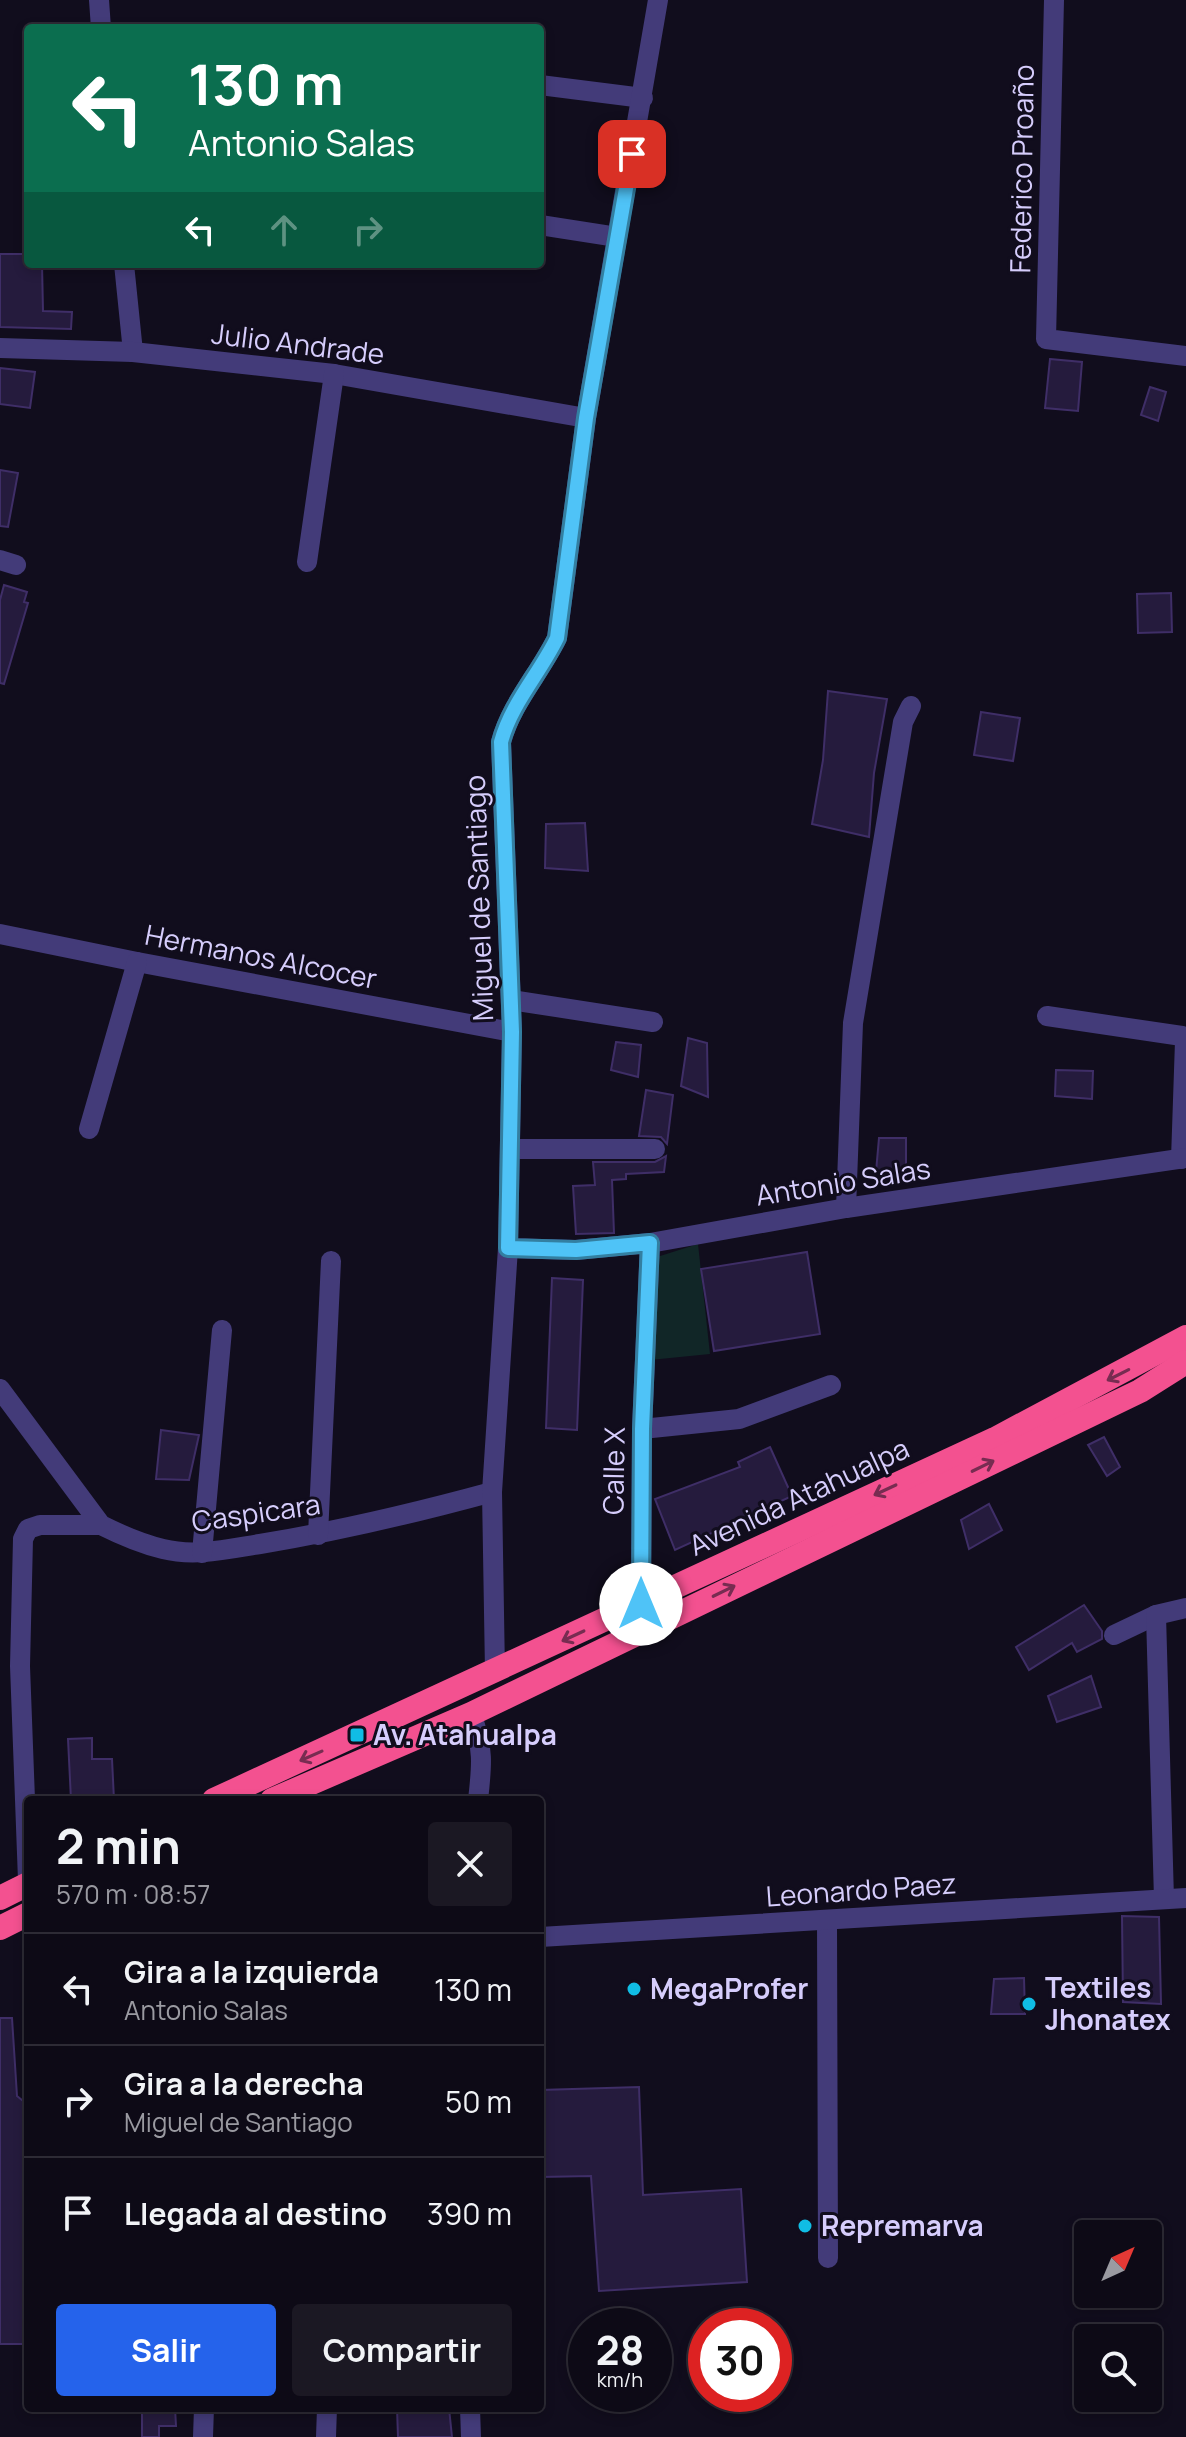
<!DOCTYPE html>
<html lang="es">
<meta charset="utf-8">
<style>
:root{--surface:#0d0a16;--page:#1b1823;--text:#f1f3f6;--muted:#9a9aa1;--line:#2d2b35;--accent:#2563eb}
body{margin:0;font-family:Manrope,sans-serif;background:var(--page);color:var(--text);height:100vh;display:flex;flex-direction:column;font-size:30px;white-space:nowrap}
*{box-sizing:border-box;margin:0}
p{font-size:26px;color:var(--muted)}
.icon{flex:none;width:44px;height:44px;fill:none;stroke:currentColor;stroke-width:2;stroke-linecap:round;stroke-linejoin:round}
.map{position:relative;flex:1;overflow:hidden}
.drawer{position:absolute;left:24px;top:1796px;width:520px;height:616px;display:flex;flex-direction:column;background:var(--surface);border-radius:8px;box-shadow:0 4px 12px #0003,0 0 0 2px var(--line)}
.drawer>*{flex:none}
.hud{position:absolute;left:24px;top:24px;width:520px;height:244px;border-radius:8px;box-shadow:0 4px 12px #0003,0 0 0 2px var(--line);background:#0b6e4f;color:#fff;overflow:hidden}
.needle{width:52px;rotate:44deg}
.fabs{position:absolute;left:1074px;top:2220px;display:grid;gap:16px}
.fabs a{display:grid;place-items:center;width:88px;height:88px;border-radius:8px;background:var(--surface);box-shadow:0 4px 12px #0003,0 0 0 2px var(--line);font-size:40px}
.speed{position:absolute;left:568px;top:2308px;display:flex;gap:16px;font-size:40px;font-weight:700;text-align:center}
.speed>*{display:grid;place-content:center;width:104px;height:104px;border-radius:50%;background:var(--surface);box-shadow:0 4px 12px #0003,0 0 0 2px var(--line);line-height:1}
.speed small{font-size:20px;font-weight:400}
.speed .limit{border:12px solid #d22;background:#fff;color:#111}
.pin{position:absolute;display:grid;place-items:center;width:68px;height:68px;color:#fff;margin:-34px;border-radius:16px;box-shadow:0 4px 12px #0006}
.me{position:absolute;width:88px;margin:-44px;rotate:0deg;stroke-linejoin:round;filter:drop-shadow(0 0 6px #0008)}
.turn{display:flex;align-items:center;gap:28px;height:168px;padding:0 32px;font-size:36px}
.turn .icon{width:104px;height:104px;stroke-width:2.5}
.turn b{display:block;font-size:56px;line-height:68px}
.lanes{display:flex;align-items:center;height:76px;padding:0 32px;background:#0003;justify-content:center;gap:40px;direction:ltr}
.lanes .off{opacity:.35}
.round{display:grid;place-items:center;flex:none;width:84px;height:84px;border-radius:8px;background:var(--page)}
.headline{display:flex;align-items:center;justify-content:space-between;height:136px;padding:0 32px}
h1{font-size:48px;font-weight:700;line-height:60px}
.primary-button{display:flex;gap:16px;margin-top:auto;padding:16px 32px}
.primary-button a{flex:1;height:92px;border-radius:8px;background:var(--accent);color:#fff;font-size:32px;font-weight:700;line-height:92px;text-align:center}
.primary-button a+a{background:var(--page);color:var(--text)}
ul{padding:0;list-style:none}
li{display:flex;align-items:center;gap:24px;height:112px;padding:0 32px;border-top:2px solid var(--line)}
li div{flex:1}
li b{display:block;font-size:30px}
li em{font-style:normal}
.map>svg:first-child{display:block}
.green{fill:#112627}
.building{fill:#251b3d;stroke:#3f2e67;stroke-width:2}
.lines{fill:none;stroke-linecap:round;stroke-linejoin:round}
.minor{stroke:#433b79;stroke-width:20}
.highway{stroke:#f35190;stroke-width:24}
.oneway{stroke:#772c51}
.route-casing{stroke:#337fa1;stroke-width:20}
.route{stroke:#4fc3f7;stroke-width:14}
.poi-dot{fill:#10bde5;stroke:#110d1d;stroke-width:3}
.labels{text-anchor:middle;stroke-width:6;stroke-linejoin:round;paint-order:stroke}
.street-label{font-size:28px;fill:#d6cdfc;stroke:#110d1d}
.poi-label{font-size:28px;font-weight:bold;fill:#d6cdfc;stroke:#110d1d;text-anchor:start}
</style>
<div class="map">
<svg width="1186" height="2437" viewBox="0 0 1186 2437">
<rect width="100%" height="100%" fill="#110d1d"/>
<polygon class="green" points="698,1244 710,1354 650,1360 657,1257"/>
<g class="building">
<polygon points="0,254 28,254 28,264 42,264 43,311 72,312 71,329 0,327"/>
<polygon points="1050,359 1082,362 1078,411 1045,408"/>
<polygon points="0,368 35,372 30,408 0,404"/>
<polygon points="1150,387 1166,392 1158,421 1141,415"/>
<polygon points="0,470 18,473 8,527 0,526"/>
<polygon points="4,585 27,592 24,602 28,603 4,684 0,683 0,600"/>
<polygon points="1171,593 1172,632 1138,633 1137,594"/>
<polygon points="828,691 887,699 874,773 869,837 812,824 823,760"/>
<polygon points="981,712 1020,718 1013,761 974,755"/>
<polygon points="585,823 588,871 545,868 546,824"/>
<polygon points="688,1038 707,1043 708,1097 681,1086"/>
<polygon points="616,1042 641,1045 638,1077 611,1070"/>
<polygon points="1056,1070 1093,1071 1092,1099 1055,1096"/>
<polygon points="646,1090 673,1095 667,1144 661,1137 639,1136"/>
<polygon points="879,1138 906,1138 906,1170 876,1172"/>
<polygon points="666,1156 664,1172 626,1174 626,1179 612,1180 614,1233 576,1234 573,1186 595,1185 593,1162 655,1162"/>
<polygon points="807,1252 820,1334 714,1351 701,1269"/>
<polygon points="552,1278 583,1280 577,1430 546,1428"/>
<polygon points="161,1430 199,1435 189,1480 156,1479"/>
<polygon points="1104,1437 1120,1467 1107,1476 1088,1445"/>
<polygon points="770,1447 792,1496 675,1550 655,1499 740,1467 738,1462"/>
<polygon points="989,1504 1002,1530 969,1549 961,1520"/>
<polygon points="1084,1605 1102,1631 1102,1639 1077,1652 1072,1643 1029,1670 1016,1647"/>
<polygon points="1091,1676 1101,1707 1057,1722 1048,1696"/>
<polygon points="92,1738 92,1759 112,1759 114,1800 71,1800 68,1739"/>
<polygon points="1122,1916 1159,1917 1161,2004 1123,2002"/>
<polygon points="1024,1978 1025,2014 991,2014 994,1979"/>
<polygon points="0,2018 12,2018 17,2096 28,2105 28,2344 0,2344"/>
<polygon points="639,2087 643,2195 741,2189 747,2282 599,2291 591,2176 540,2177 540,2090"/>
<polygon points="142,2408 175,2408 176,2426 159,2426 159,2437 142,2437"/>
<polygon points="397,2408 449,2408 452,2437 398,2437"/>
</g>
<g class="lines">
<g class="minor">
<polyline points="99,0 101,28"/>
<polyline points="1054,0 1046,339 1186,356"/>
<polyline points="540,85 643,98"/>
<polyline points="540,225 617,237"/>
<polyline points="124,264 133,352"/>
<polyline points="0,348 133,352 334,374 586,418"/>
<polyline points="0,560 16,565"/>
<polyline points="307,562 334,374"/>
<polyline points="0,934 137,962 512,1032"/>
<polyline points="511,1000 653,1022"/>
<polyline points="1047,1016 1182,1036 1185,1041 1181,1159"/>
<polyline points="89,1129 137,962"/>
<polyline points="510,1149 655,1149"/>
<polyline points="846,1208 853,1023 903,722 911,706"/>
<polyline points="508,1248 576,1250 650,1243 846,1208 1186,1158"/>
<path d="M0,1389L101,1525C121,1535 142,1544 163,1549C195,1557 228,1549 260,1544C339,1531 415,1513 492,1492"/>
<polyline points="642,1429 739,1419 831,1385"/>
<polyline points="318,1535 331,1261"/>
<polyline points="202,1553 222,1330"/>
<polyline points="641,1604 642,1429 650,1243"/>
<polyline points="1114,1635 1156,1615"/>
<path d="M495,1672L492,1492L508,1248L512,1032L501,742C511,704 540,673 557,638L586,418L658,0"/>
<path d="M471,1714C484,1747 482,1766 478,1800"/>
<polyline points="28,1880 20,1666 23,1539 28,1529 40,1525 101,1525"/>
<polyline points="1164,1899 1156,1615 1186,1608"/>
<polyline points="827,1920 828,2258"/>
<polyline points="540,1937 1186,1898"/>
<polyline points="470,2408 471,2437"/>
<polyline points="203,2437 204,2408"/>
<polyline points="326,2437 327,2408"/>
</g>
<g class="highway">
<polyline points="214,1800 995,1439 1186,1337"/>
<polyline points="272,1800 471,1714 1140,1391 1186,1362"/>
<polyline points="0,1898 28,1884"/>
<polyline points="0,1928 28,1914"/>
</g>
</g>
<defs><path id="oneway-shaft" d="M-6 0H5M1.5-3L5.5 0L1.5 3" fill="none" stroke-width="1.6" stroke-linecap="round" stroke-linejoin="round" transform="scale(2)"/></defs>
<g class="oneway">
<use href="#oneway-shaft" transform="translate(1118 1375) rotate(153)"/>
<use href="#oneway-shaft" transform="translate(983 1466) rotate(-26)"/>
<use href="#oneway-shaft" transform="translate(885 1490) rotate(155)"/>
<use href="#oneway-shaft" transform="translate(724 1591) rotate(-26)"/>
<use href="#oneway-shaft" transform="translate(573 1636) rotate(155)"/>
<use href="#oneway-shaft" transform="translate(311 1756) rotate(156)"/>
</g>
<g class="lines">
<defs>
<path id="route" d="M632,154L586,418L557,638C540,673 511,704 501,742L512,1032L508,1248L576,1250L650,1243L642,1429L641,1604"/>
</defs>
<use href="#route" class="route-casing"/>
<use href="#route" class="route"/>
</g>
<g class="poi-dot">
<rect x="349" y="1727" width="16" height="16" rx="4"/>
<circle cx="634" cy="1989" r="8"/>
<circle cx="1029" cy="2004" r="8"/>
<circle cx="805" cy="2226" r="8"/>
</g>
<g class="labels">
<g class="street-label">
<text transform="translate(1022 169) rotate(-89)" y="10">Federico Proaño</text>
<text transform="translate(298 344) rotate(7)" y="10">Julio Andrade</text>
<text transform="translate(479 898) rotate(-92)" y="10">Miguel de Santiago</text>
<text transform="translate(261 957) rotate(11)" y="10">Hermanos Alcocer</text>
<text transform="translate(843 1182) rotate(-9)" y="10">Antonio Salas</text>
<text transform="translate(614 1471) rotate(-89)" y="10">Calle X</text>
<text transform="translate(799 1497) rotate(-25)" y="10">Avenida Atahualpa</text>
<text transform="translate(256 1513) rotate(-8)" y="10">Caspicara</text>
<text transform="translate(861 1890) rotate(-4)" y="10">Leonardo Paez</text>
</g>
<g class="poi-label">
<text x="373" y="1745">Av. Atahualpa</text>
<text x="1045" y="1998">Textiles<tspan x="1045" dy="32">Jhonatex</tspan></text>
<text x="650" y="1999">MegaProfer</text>
<text x="821" y="2236">Repremarva</text>
</g>
</g>
</svg>
<div class="fabs">
<a><svg class="needle" viewBox="-14 -14 28 28"><path d="M0-13l5 13h-10z" fill="#e53935"/><path d="M0 13l5-13h-10z" fill="#9a9aa1"/></svg></a>
<a><svg class="icon" aria-label="search" viewBox="0 0 24 24"><circle cx="10" cy="10" r="6"/><path d="M15 15l6 6"/></svg></a>
</div>
<div class="speed"><div>28<small>km/h</small></div><div class="limit">30</div></div>
<div class="pin" style="left:632px;top:154px;background:#d93025"><svg class="icon" aria-label="arrive" viewBox="0 0 24 24"><path d="M6 21V4h12l-3 4 3 4H6"/></svg></div>
<svg class="me" style="left:641px;top:1604px" viewBox="-20 -20 40 40"><circle r="19" fill="#fff"/><path d="M0-13L10 11 0 6-10 11z" fill="#4fc3f7"/></svg>
<div class="hud">
<div class="turn"><svg class="icon" aria-label="left" viewBox="0 0 24 24"><path d="M17 20v-9H6M10 6l-5 5 5 5"/></svg><div><b>130 m</b>Antonio Salas</div></div>
<div class="lanes"><svg class="icon" aria-label="left" viewBox="0 0 24 24"><path d="M17 20v-9H6M10 6l-5 5 5 5"/></svg><svg class="icon off" aria-label="ahead" viewBox="0 0 24 24"><path d="M12 20V5M6 11l6-6 6 6"/></svg><svg class="icon off" aria-label="right" viewBox="0 0 24 24"><path d="M7 20v-9h11M14 6l5 5-5 5"/></svg></div>
</div>
<section class="drawer">
<div class="headline"><div><h1>2 min</h1><p>570 m · 08:57</p></div><a class="round"><svg class="icon" aria-label="close" viewBox="0 0 24 24"><path d="M6 6l12 12M18 6L6 18"/></svg></a></div>
<ul>
<li><svg class="icon" aria-label="left" viewBox="0 0 24 24"><path d="M17 20v-9H6M10 6l-5 5 5 5"/></svg><div><b>Gira a la izquierda</b><p>Antonio Salas</p></div><em>130 m</em></li>
<li><svg class="icon" aria-label="right" viewBox="0 0 24 24"><path d="M7 20v-9h11M14 6l5 5-5 5"/></svg><div><b>Gira a la derecha</b><p>Miguel de Santiago</p></div><em>50 m</em></li>
<li><svg class="icon" aria-label="arrive" viewBox="0 0 24 24"><path d="M6 21V4h12l-3 4 3 4H6"/></svg><div><b>Llegada al destino</b></div><em>390 m</em></li>
</ul>
<div class="primary-button"><a>Salir</a><a>Compartir</a></div>
</section>
</div>
